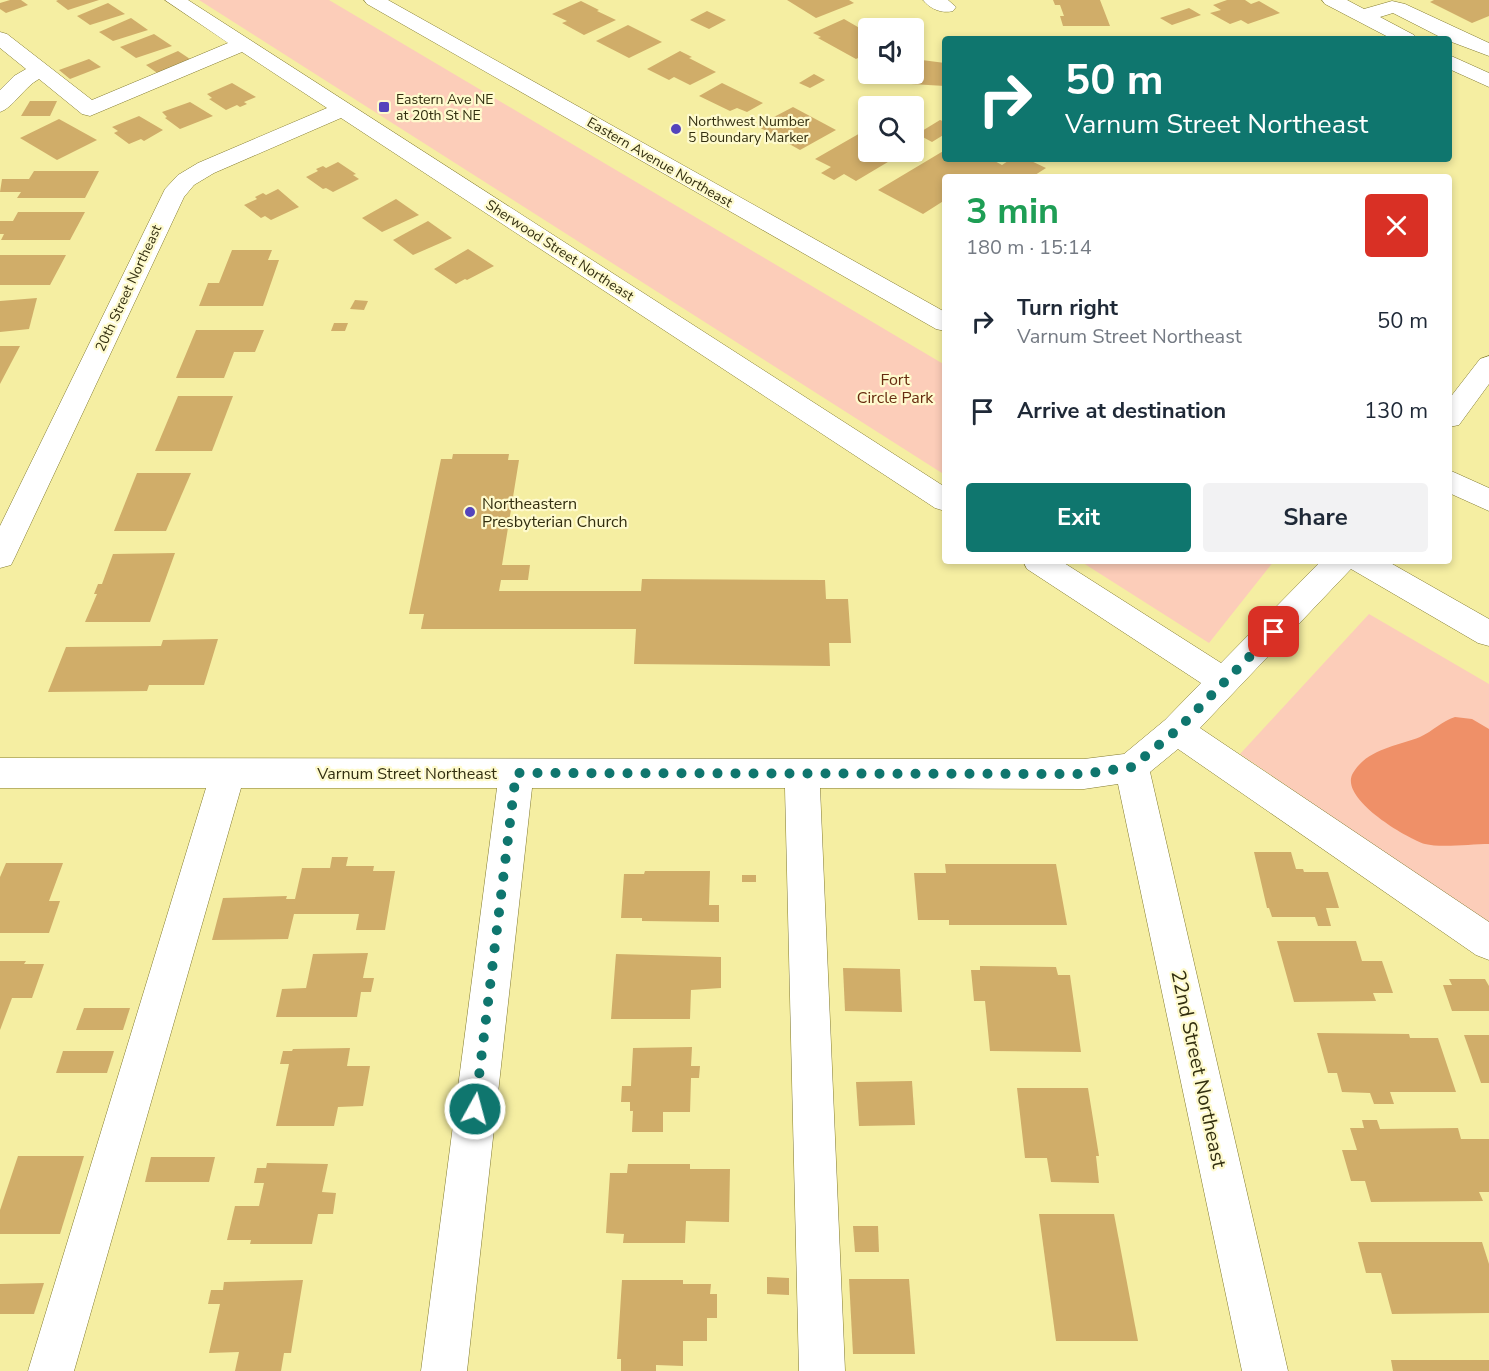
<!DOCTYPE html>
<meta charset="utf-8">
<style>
:root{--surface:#fff;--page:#f2f2f3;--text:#1f2937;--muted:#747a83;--accent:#0f766e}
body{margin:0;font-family:"Nunito Sans",sans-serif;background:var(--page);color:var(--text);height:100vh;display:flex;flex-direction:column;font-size:22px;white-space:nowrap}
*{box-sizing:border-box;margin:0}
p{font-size:20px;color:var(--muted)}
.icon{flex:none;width:33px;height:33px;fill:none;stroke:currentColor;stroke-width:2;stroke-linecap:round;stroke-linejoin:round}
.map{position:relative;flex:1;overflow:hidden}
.side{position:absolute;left:942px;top:174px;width:510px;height:390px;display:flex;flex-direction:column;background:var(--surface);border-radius:6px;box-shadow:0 3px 9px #0003}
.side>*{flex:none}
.hud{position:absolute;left:942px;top:36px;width:510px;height:126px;border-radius:6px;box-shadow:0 3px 9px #0003;background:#0f766e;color:#fff;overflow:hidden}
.controls{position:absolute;left:858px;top:18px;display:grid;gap:12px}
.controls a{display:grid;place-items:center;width:66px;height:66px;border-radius:6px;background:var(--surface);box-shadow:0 3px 9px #0003;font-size:30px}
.pin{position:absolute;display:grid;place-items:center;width:51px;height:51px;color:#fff;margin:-26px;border-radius:12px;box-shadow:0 3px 9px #0006}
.me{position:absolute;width:66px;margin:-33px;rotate:7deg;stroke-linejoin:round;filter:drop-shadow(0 0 4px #0008)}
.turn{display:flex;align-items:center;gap:21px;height:126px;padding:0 24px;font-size:27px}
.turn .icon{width:78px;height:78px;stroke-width:2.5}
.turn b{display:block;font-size:42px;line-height:51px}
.round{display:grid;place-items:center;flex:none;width:63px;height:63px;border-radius:6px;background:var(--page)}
.summary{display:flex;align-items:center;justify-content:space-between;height:102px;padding:0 24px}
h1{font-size:36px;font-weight:700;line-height:45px;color:#1e9e55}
.cta{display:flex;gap:12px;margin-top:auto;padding:12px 24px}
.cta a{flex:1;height:69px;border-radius:6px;background:var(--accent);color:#fff;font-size:24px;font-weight:700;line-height:69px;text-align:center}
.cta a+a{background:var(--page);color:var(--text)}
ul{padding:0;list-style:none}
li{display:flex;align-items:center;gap:18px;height:90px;padding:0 24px}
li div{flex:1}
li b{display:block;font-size:22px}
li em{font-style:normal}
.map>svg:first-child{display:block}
.green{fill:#fccdb9}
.forest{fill:#ef9068}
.building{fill:#d0ad69}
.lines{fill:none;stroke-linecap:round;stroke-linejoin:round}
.minor-casing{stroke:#827a2f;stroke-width:1}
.major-casing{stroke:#827a2f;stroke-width:1}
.minor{fill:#fff;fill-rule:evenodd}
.major{fill:#fff;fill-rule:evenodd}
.route{stroke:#0f766e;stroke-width:10;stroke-dasharray:0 18}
.poi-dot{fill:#5444bc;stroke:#fefacd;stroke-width:2}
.labels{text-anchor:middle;stroke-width:4.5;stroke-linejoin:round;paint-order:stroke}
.far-poi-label{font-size:14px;fill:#332f10;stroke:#fefacd;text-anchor:start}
.far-street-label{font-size:14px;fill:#332f10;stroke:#fefacd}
.park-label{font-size:16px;fill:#672b0f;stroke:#fefacd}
.poi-label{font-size:16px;fill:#332f10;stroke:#fefacd;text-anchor:start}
.street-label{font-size:16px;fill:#332f10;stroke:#fefacd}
.near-street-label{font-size:20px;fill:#332f10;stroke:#fefacd}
</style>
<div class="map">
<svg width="1489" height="1371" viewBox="0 0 1489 1371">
<rect width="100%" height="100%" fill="#f5eea2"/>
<g class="green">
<polygon points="199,0 329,0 945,365 945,475"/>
<polygon points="1080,561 1274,561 1209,643"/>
<polygon points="1369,614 1489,684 1489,924 1240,754"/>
</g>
<path class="forest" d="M1455,717L1472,719L1489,729V844C1471,844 1441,848 1425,844C1406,838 1338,798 1353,773C1367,749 1397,746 1420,737C1433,731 1442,721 1455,717Z"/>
<g class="building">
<polygon points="10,0 21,0 28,5 6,13 0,9 0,3"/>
<polygon points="58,0 99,0 68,10 56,1"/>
<polygon points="787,0 849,0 854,3 816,18"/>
<polygon points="1053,0 1100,0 1110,26 1063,26 1060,16 1064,16 1060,5 1055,5"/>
<polygon points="1227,0 1245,0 1251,4 1259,1 1280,13 1248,24 1241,20 1230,24 1210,13 1221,10 1213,5"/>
<polygon points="1434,0 1489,0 1489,16 1472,23 1430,2"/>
<polygon points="581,1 599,10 597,11 616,20 584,35 562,23 567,21 552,14"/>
<polygon points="108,3 125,14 90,25 77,16"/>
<polygon points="1189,8 1201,15 1172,25 1160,18"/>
<polygon points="707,11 726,20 709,29 690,20"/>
<polygon points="131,18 148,30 113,41 99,32"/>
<polygon points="844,19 863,30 860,31 868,36 868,53 856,59 818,38 821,37 813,33"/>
<polygon points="628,25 662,42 629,58 596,41"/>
<polygon points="154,34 172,46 136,58 120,47"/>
<polygon points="178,51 196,63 160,75 146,65"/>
<polygon points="680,51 692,57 689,58 716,72 690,85 674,77 669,80 647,69"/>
<polygon points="89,59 101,67 70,79 59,70"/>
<polygon points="914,59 945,63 945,86 911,84"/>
<polygon points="814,74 825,80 810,88 799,83"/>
<polygon points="232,83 256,97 244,102 247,104 240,107 237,105 226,110 209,99 212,98 207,94"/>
<polygon points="722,83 763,103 747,112 737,108 730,111 699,96"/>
<polygon points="30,101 57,101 50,116 21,116"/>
<polygon points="190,102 213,116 180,129 165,118 167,117 162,112"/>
<polygon points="793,107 836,130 800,150 757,126"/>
<polygon points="139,116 163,130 144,141 141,139 129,144 114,133 118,131 112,127"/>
<polygon points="59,119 97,140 57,160 20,138"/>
<polygon points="940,120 945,122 945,134 932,142 917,134"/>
<polygon points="862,132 868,135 868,152 903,153 856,181 844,174 834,180 821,173 831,167 815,159"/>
<polygon points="945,150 945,159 991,159 1002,165 1011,159 1027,159 1046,168 1032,177 1016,177 1010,174 1006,177 945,177 945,200 923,214 878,190"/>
<polygon points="338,162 356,174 353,175 359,179 333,192 326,188 323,189 306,177 318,171 316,169 323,166 326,168"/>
<polygon points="34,171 99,171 85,198 17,198 21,192 0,192 2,179 29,179"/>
<polygon points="278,189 299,207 271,220 265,216 261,218 244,205 257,199 255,197 263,193 266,195"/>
<polygon points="396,199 419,215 382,232 362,218"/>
<polygon points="18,212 85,212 70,240 1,240 4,234 0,234 0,221 13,221"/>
<polygon points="428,221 452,238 413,255 393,240"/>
<polygon points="468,249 494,266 467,280 465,279 456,284 434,269"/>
<polygon points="232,250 272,250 268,260 279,260 263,306 199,306 208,283 219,283"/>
<polygon points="0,255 66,255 50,285 0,285"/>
<polygon points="37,298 29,329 0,332 0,301"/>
<polygon points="355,300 368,301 364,310 350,309"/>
<polygon points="334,323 348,323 345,331 331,331"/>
<polygon points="196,330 264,330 255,352 234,352 224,378 176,378"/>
<polygon points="0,346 20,346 0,384"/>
<polygon points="178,396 233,396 212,451 155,451"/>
<polygon points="453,454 509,454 508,460 519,460 502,565 530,565 528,580 501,580 499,591 641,591 642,579 825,580 826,599 848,599 851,643 829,643 830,666 634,664 636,629 421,629 424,614 409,614 441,459 452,459"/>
<polygon points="137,473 191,473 166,531 114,531"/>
<polygon points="175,553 150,622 85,622 97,594 94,594 98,584 102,584 113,554"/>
<polygon points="218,639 204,685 149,685 147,691 48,692 66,647 161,646 163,640"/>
<polygon points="1254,852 1291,852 1296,869 1303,869 1304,872 1328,872 1339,908 1326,908 1331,926 1318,926 1315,917 1272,917 1269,908 1267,908"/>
<polygon points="332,857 348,857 346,866 374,866 373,871 395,871 385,930 356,930 359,914 294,914 288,939 212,940 223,898 287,896 286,899 295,899 302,868 330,868"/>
<polygon points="6,863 63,863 49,901 60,901 49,933 0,933 0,877"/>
<polygon points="945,864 1056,864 1067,925 949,925 949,920 918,920 914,873 946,873"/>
<polygon points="645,871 710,871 709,905 719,905 719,922 642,921 642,918 621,918 624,874 644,874"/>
<rect x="742" y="875" width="14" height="7"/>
<polygon points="1277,941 1356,941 1362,961 1382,961 1393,993 1373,993 1376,1001 1294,1002"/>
<polygon points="368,953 363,978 374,978 371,992 361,992 357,1017 276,1017 282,989 306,988 313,954"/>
<polygon points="616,954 721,957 721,988 691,990 690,1019 611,1019"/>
<polygon points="0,961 26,961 24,964 44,964 32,998 12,998 0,1030"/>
<polygon points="980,966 1056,967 1058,975 1070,975 1081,1052 990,1051 985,1001 974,1001 971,970 980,970"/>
<polygon points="843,968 900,969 902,1012 845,1011"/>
<polygon points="1449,979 1485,979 1489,986 1489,1011 1452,1011 1443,985 1452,985"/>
<polygon points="84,1008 130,1008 123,1030 76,1030"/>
<polygon points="1317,1033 1409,1034 1410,1038 1438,1038 1456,1092 1390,1092 1394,1104 1374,1104 1370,1093 1342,1092 1337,1073 1328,1073"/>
<polygon points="1464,1035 1489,1035 1489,1083 1481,1083"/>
<polygon points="692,1047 691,1066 700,1066 699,1078 691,1078 690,1112 663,1112 663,1132 632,1132 633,1111 630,1111 630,1102 621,1102 622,1086 631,1086 633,1048"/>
<polygon points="350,1048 347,1066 370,1066 363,1106 338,1107 334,1126 276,1126 289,1064 280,1064 283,1051 292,1051 293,1049"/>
<polygon points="63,1051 114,1051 107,1073 56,1073"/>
<polygon points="912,1081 915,1125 859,1126 856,1082"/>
<polygon points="1017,1088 1088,1088 1099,1156 1096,1156 1099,1183 1051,1182 1047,1158 1025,1158"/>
<polygon points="1362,1120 1377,1120 1380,1129 1458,1128 1461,1139 1489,1139 1489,1192 1479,1192 1483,1201 1371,1202 1365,1181 1351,1181 1342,1150 1357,1150 1350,1128 1364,1128"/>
<polygon points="18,1156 84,1156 60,1234 0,1234 0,1210"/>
<polygon points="151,1157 215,1157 209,1182 145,1182"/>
<polygon points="267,1163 328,1164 322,1192 336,1193 333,1214 318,1214 312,1244 250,1244 251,1240 227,1240 235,1206 259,1206 264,1183 254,1183 257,1168 266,1168"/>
<polygon points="628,1164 690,1164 690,1169 730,1169 729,1222 686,1221 685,1243 623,1243 624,1234 606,1233 610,1173 627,1173"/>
<polygon points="1039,1214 1114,1214 1138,1341 1056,1341"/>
<polygon points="853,1226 878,1226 879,1252 855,1252"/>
<polygon points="1358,1242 1482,1242 1489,1264 1489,1313 1392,1314 1381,1273 1366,1273"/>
<polygon points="767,1277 789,1278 789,1295 767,1294"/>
<polygon points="849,1279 909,1279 915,1354 853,1354"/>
<polygon points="303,1280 291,1353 284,1353 281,1371 235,1371 239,1352 209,1353 220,1304 208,1304 211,1290 223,1290 224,1282"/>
<polygon points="622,1280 683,1280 683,1284 711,1284 710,1294 717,1294 717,1318 707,1318 707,1341 683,1341 683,1366 656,1365 656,1371 621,1371 621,1359 617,1359"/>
<polygon points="44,1283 34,1314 0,1314 0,1284"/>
<polygon points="1391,1360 1489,1360 1489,1371 1393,1371"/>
</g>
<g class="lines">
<defs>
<g id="minor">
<path d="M165,0H188L945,487V511L935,508L341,118L214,173L194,185L184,197L15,557L11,565L0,568V526L165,189L178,175L198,163L327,108L242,52L90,116L82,114L39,79C24,87 13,108 0,112V90L14,76L26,69L0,48V32L7,34L92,100L228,43Z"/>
<path d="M923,0H948L956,7L953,11C942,14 930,9 923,0Z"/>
<polygon points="1322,0 1347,0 1364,9 1392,1 1405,4 1489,43 1489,56 1449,41 1449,39 1444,39 1393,13 1380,17 1414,35 1417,39 1392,39 1325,4"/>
<polygon points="1449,55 1489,73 1489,87 1449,69"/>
<polygon points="1489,356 1489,384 1459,425 1449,427 1449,399 1480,359"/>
<polygon points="1449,470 1489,488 1489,511 1449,493"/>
<polygon points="1023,561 1061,561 1221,663 1321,561 1355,561 1351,569 1200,728 1489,922 1489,960 1476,955 1178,749 1150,772 1288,1371 1242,1371 1118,784 1084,789 820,788 845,1371 799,1371 785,788 532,788 467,1371 421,1371 497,788 241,788 74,1371 28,1371 206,788 0,788 0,758 1084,759 1124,754 1165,720 1201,683 1027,569"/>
</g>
<g id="major">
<polygon points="364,0 388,0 945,312 945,331 936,329 367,4"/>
<polygon points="1347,561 1387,561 1489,619 1489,646 1478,643 1351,569"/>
</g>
</defs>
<use href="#minor" class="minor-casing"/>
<use href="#major" class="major-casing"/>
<use href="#minor" class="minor"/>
<use href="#major" class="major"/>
</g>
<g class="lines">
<polyline class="route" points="475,1109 516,773 1084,774 1132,767 1177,730 1274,632"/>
</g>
<g class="poi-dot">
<rect x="378" y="101" width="12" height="12" rx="3"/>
<circle cx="676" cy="129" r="6"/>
<circle cx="470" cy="512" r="6"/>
</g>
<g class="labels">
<g class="far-poi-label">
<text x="396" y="104">Eastern Ave NE<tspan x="396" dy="16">at 20th St NE</tspan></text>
<text x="688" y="126">Northwest Number<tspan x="688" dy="16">5 Boundary Marker</tspan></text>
</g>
<g class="far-street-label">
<text transform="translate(660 162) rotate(30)" y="5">Eastern Avenue Northeast</text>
<text transform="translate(560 250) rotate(33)" y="5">Sherwood Street Northeast</text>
<text transform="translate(128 288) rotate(-65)" y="5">20th Street Northeast</text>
</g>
<g class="park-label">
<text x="895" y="385">Fort<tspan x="895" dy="18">Circle Park</tspan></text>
</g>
<g class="poi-label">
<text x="482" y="509">Northeastern<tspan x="482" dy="18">Presbyterian Church</tspan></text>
</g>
<g class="street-label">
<text x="407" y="779">Varnum Street Northeast</text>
</g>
<g class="near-street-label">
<text transform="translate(1199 1069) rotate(78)" y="7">22nd Street Northeast</text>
</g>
</g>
</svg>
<div class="controls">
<a><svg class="icon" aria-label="sound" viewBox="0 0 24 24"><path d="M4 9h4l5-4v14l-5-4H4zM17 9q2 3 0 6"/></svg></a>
<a><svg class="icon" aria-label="search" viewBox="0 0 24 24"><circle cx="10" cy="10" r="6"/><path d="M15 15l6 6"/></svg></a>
</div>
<div class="pin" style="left:1274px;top:632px;background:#d93025"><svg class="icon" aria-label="arrive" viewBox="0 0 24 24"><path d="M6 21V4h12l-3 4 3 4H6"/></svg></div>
<svg class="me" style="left:475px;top:1109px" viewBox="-20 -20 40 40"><circle r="17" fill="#0f766e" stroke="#fff" stroke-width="3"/><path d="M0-11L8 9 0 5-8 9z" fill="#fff"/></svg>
<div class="hud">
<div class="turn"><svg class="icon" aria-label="right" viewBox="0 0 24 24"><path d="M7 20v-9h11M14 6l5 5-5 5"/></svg><div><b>50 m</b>Varnum Street Northeast</div></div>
</div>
<section class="side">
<div class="summary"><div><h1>3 min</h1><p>180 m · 15:14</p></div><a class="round" style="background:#d93025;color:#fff"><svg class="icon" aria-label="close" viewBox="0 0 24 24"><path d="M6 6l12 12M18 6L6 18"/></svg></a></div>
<ul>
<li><svg class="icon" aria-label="right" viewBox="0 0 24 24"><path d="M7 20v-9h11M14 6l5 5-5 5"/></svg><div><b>Turn right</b><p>Varnum Street Northeast</p></div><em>50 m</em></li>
<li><svg class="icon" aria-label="arrive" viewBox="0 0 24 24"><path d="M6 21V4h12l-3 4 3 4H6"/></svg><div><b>Arrive at destination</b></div><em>130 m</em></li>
</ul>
<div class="cta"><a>Exit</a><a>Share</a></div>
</section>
</div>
